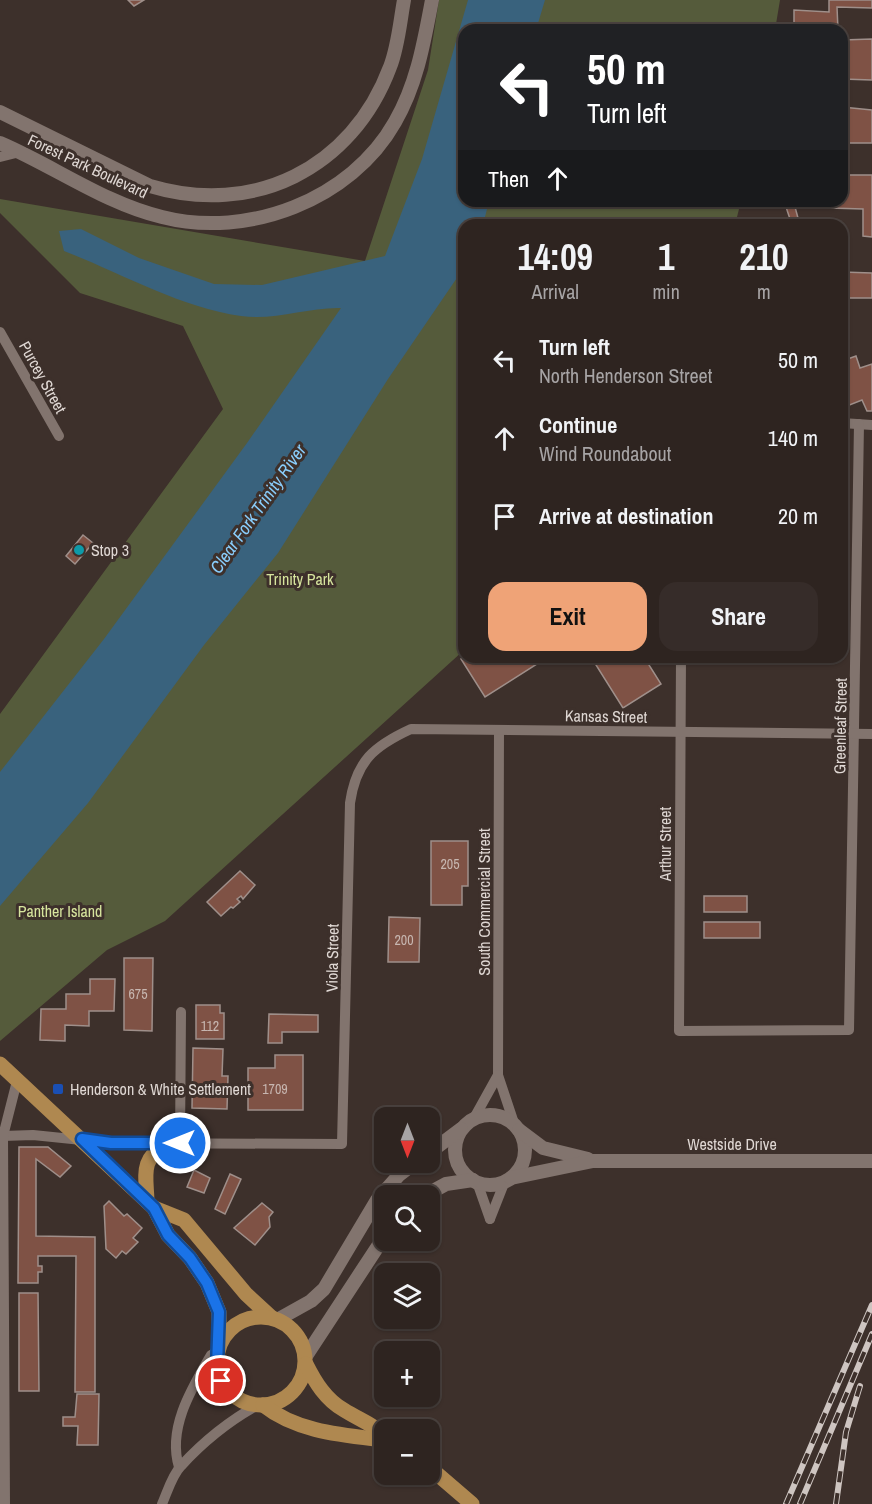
<!DOCTYPE html>
<meta charset="utf-8">
<style>
:root{--surface:#2e2420;--page:#362c29;--text:#f1f3f6;--muted:#a7a4a5;--line:#49413e;--accent:#efa377}
body{margin:0;font-family:"Archivo Narrow",sans-serif;background:var(--page);color:var(--text);height:100vh;display:flex;flex-direction:column;font-size:22px;white-space:nowrap}
*{box-sizing:border-box;margin:0}
p{font-size:20px;color:var(--muted)}
.icon{flex:none;width:33px;height:33px;fill:none;stroke:currentColor;stroke-width:2;stroke-linecap:round;stroke-linejoin:round}
.map{position:relative;flex:1;overflow:hidden}
.side{position:absolute;left:458px;top:219px;width:390px;height:444px;display:flex;flex-direction:column;background:var(--surface);border-radius:18px;box-shadow:0 2px 4px #0004,0 0 0 2px var(--line)}
.side>*{flex:none}
.top-card{position:absolute;left:458px;top:24px;width:390px;height:183px;border-radius:18px;box-shadow:0 2px 4px #0004,0 0 0 2px var(--line);background:#202124;color:#fff;overflow:hidden}
.needle{width:39px;rotate:180deg}
.controls{position:absolute;left:374px;top:1107px;display:grid;gap:12px}
.controls a{display:grid;place-items:center;width:66px;height:66px;border-radius:12px;background:var(--surface);box-shadow:0 2px 4px #0004,0 0 0 2px var(--line);font-size:30px}
.pin{position:absolute;display:grid;place-items:center;width:51px;height:51px;color:#fff;margin:-26px;border:3px solid #fff;border-radius:50%;box-shadow:0 2px 6px #0007}
.me{position:absolute;width:66px;margin:-33px;rotate:270deg;stroke-linejoin:round;filter:drop-shadow(0 0 4px #0008)}
.turn{display:flex;align-items:center;gap:21px;height:126px;padding:0 30px;font-size:27px}
.turn .icon{width:78px;height:78px;stroke-width:2.5}
.turn b{display:block;font-size:42px;line-height:51px}
.then{display:flex;align-items:center;height:57px;padding:0 30px;background:#0003;gap:12px;font-size:22px}
.eta{display:flex;justify-content:space-evenly;align-items:center;height:102px;text-align:center}
.eta b{font-size:36px;font-weight:800;line-height:42px}
.primary-button{display:flex;gap:12px;margin-top:auto;padding:12px 30px}
.primary-button a{flex:1;height:69px;border-radius:18px;background:var(--accent);color:#111;font-size:24px;font-weight:800;line-height:69px;text-align:center}
.primary-button a+a{background:var(--page);color:var(--text)}
ul{padding:0;list-style:none}
li{display:flex;align-items:center;gap:18px;height:78px;padding:0 30px}
li div{flex:1}
li b{display:block;font-size:22px}
li em{font-style:normal}
.map>svg:first-child{display:block}
.green{fill:#555b3b}
.water{fill:#39627d}
.building{fill:#7f5245;stroke:#9f8f8a;stroke-width:1.5}
.lines{fill:none;stroke-linecap:round;stroke-linejoin:round}
.street{stroke:#82746e;stroke-width:10}
.secondary{stroke:#82746e;stroke-width:14}
.primary{stroke:#af8850;stroke-width:15}
.rail-casing{stroke:#cec5c1;stroke-width:6}
.rail{stroke:#3d302b;stroke-width:4;stroke-dasharray:11;stroke-linecap:butt}
.route-casing{stroke:#114b97;stroke-width:15}
.route{stroke:#1a73e8;stroke-width:10}
.culture-dot{fill:#0f9aa8;stroke:#3d302b;stroke-width:2}
.transit-dot{fill:#1a4fb4;stroke:#3d302b;stroke-width:2}
.labels{text-anchor:middle;stroke-width:6;stroke-linejoin:round;paint-order:stroke}
.number-label{font-size:14px;fill:#c7b6b0}
.street-label{font-size:16px;fill:#dfd7d3;stroke:#3d302b}
.poi-label{font-size:16px;fill:#dfd7d3;stroke:#3d302b;text-anchor:start}
.park-label{font-size:16px;fill:#d6e49d;stroke:#3d302b}
.water-label{font-size:18px;font-style:italic;fill:#89ccfa;stroke:#3d302b}
</style>
<div class="map">
<svg width="872" height="1504" viewBox="0 0 872 1504">
<rect width="100%" height="100%" fill="#3d302b"/>
<polygon class="green" points="439,0 780,0 775,30 464,30 464,201 741,201 735,225 464,225 463,651 165,921 107,950 0,1041 0,714 223,409 183,326 80,293 0,213 0,199 365,261 428,70"/>
<path class="water" d="M468,0H545L536,30H464V201H489L483,225H464L463,269L388,379L278,553L204,645L88,803L0,906V772L104,639L247,443L341,308C308,307 274,321 241,316C179,307 121,273 64,251L59,231L81,229L139,258L214,284L262,285L385,256L422,159Z"/>
<g class="building">
<polygon points="128,0 144,0 134,6"/>
<polygon points="829,0 872,0 872,8 837,7 838,30 794,30 794,10 829,12"/>
<polygon points="872,39 872,80 842,79 842,40"/>
<polygon points="842,107 872,110 872,143 842,143"/>
<polygon points="842,175 872,175 872,237 863,236 863,209 795,207 798,218 806,218 808,225 792,225 784,201 842,201"/>
<polygon points="842,272 872,273 872,298 842,298"/>
<polygon points="856,356 860,368 872,364 872,411 867,411 862,400 842,408 842,361"/>
<polygon points="83,535 93,543 75,564 66,556"/>
<polygon points="464,657 548,657 485,697 461,659"/>
<polygon points="591,657 644,657 661,684 623,708"/>
<polygon points="715,657 763,657 763,660 755,660 755,664 715,664"/>
<polygon points="773,657 816,657 816,662 773,661"/>
<polygon points="431,841 468,841 468,886 462,886 462,905 431,905"/>
<polygon points="240,871 255,885 243,899 241,896 237,899 240,902 233,908 231,907 221,916 207,902"/>
<rect x="704" y="896" width="43" height="16"/>
<polygon points="389,917 420,918 419,962 388,962"/>
<rect x="704" y="922" width="56" height="16"/>
<polygon points="124,958 153,958 152,1031 124,1030"/>
<polygon points="90,979 115,979 114,1011 89,1011 89,1026 65,1025 65,1041 40,1040 41,1009 66,1009 66,994 90,994"/>
<polygon points="196,1005 220,1005 220,1013 224,1013 224,1039 196,1039"/>
<polygon points="269,1014 318,1015 318,1032 282,1032 282,1043 268,1043"/>
<polygon points="193,1048 223,1049 222,1076 228,1076 227,1109 192,1108"/>
<polygon points="275,1055 303,1055 303,1110 248,1110 248,1068 275,1068"/>
<polygon points="19,1147 48,1147 71,1166 60,1177 36,1159 36,1236 95,1237 95,1392 75,1392 76,1256 38,1256 38,1266 42,1266 42,1272 38,1272 38,1283 18,1283"/>
<polygon points="194,1170 210,1178 204,1193 187,1187"/>
<polygon points="230,1174 241,1179 225,1214 215,1209"/>
<polygon points="109,1201 124,1216 127,1214 142,1228 133,1238 138,1242 126,1254 122,1251 116,1258 106,1249 104,1206"/>
<polygon points="262,1203 273,1212 269,1217 270,1227 255,1245 234,1228"/>
<polygon points="19,1293 38,1293 39,1391 19,1391"/>
<polygon points="77,1394 99,1394 98,1445 77,1445 78,1426 63,1426 63,1417 75,1417"/>
</g>
<g class="lines">
<g class="street">
<polyline points="0,157 20,152"/>
<polyline points="0,332 59,436"/>
<polyline points="842,423 872,425"/>
<path d="M681,657L679,1031L849,1030C854,828 857,626 859,424"/>
<polyline points="499,730 498,1075 515,1126"/>
<polyline points="473,1120 498,1075"/>
<path d="M3,1136L33,1135L111,1143L342,1144L350,803C356,761 374,746 411,729L872,734"/>
<polyline points="180,1143 181,1012"/>
<polyline points="477,1182 490,1219"/>
<polyline points="490,1219 505,1181"/>
<path d="M179,1467C167,1428 192,1388 211,1355L218,1351"/>
<polyline points="5,1504 3,1136 17,1081"/>
<path d="M162,1504C167,1493 172,1475 181,1466C204,1441 227,1422 258,1405"/>
</g>
<g class="secondary">
<path d="M0,112L150,186C253,217 352,169 390,67C398,47 400,22 404,0"/>
<path d="M0,143C54,166 104,203 162,217C248,239 351,200 395,122C417,84 424,42 432,0"/>
<circle cx="490" cy="1150" r="35"/>
<polyline points="519,1130 543,1148 588,1159"/>
<polyline points="429,1153 461,1129"/>
<polyline points="511,1178 593,1161 872,1161"/>
<polyline points="424,1196 446,1184 473,1180"/>
<polyline points="277,1320 311,1301 324,1289 377,1200 399,1175 416,1162"/>
<polyline points="306,1356 384,1237"/>
</g>
<g class="primary">
<polyline points="0,1064 154,1208 168,1235 190,1258 207,1283 219,1312 219,1345"/>
<path d="M147,1201C146,1173 140,1160 167,1143"/>
<polyline points="154,1208 184,1220 246,1294 271,1317"/>
<circle cx="261" cy="1361" r="44"/>
<path d="M306,1364C315,1382 326,1400 344,1410C358,1419 373,1424 384,1435"/>
<path d="M263,1405C297,1432 342,1435 384,1440"/>
<polyline points="429,1467 472,1504"/>
</g>
<defs>
<g id="rail">
<polyline points="786,1504 872,1305"/>
<polyline points="800,1504 872,1334"/>
<polyline points="836,1504 846,1432 860,1386"/>
</g>
</defs>
<use href="#rail" class="rail-casing"/>
<use href="#rail" class="rail"/>
</g>
<g class="lines">
<defs>
<polyline id="route" points="180,1143 111,1143 82,1139 154,1208 168,1235 190,1258 207,1283 219,1312 217,1366 221,1381"/>
</defs>
<use href="#route" class="route-casing"/>
<use href="#route" class="route"/>
</g>
<circle class="culture-dot" cx="79" cy="550" r="6"/>
<rect class="transit-dot" x="52" y="1083" width="12" height="12" rx="3"/>
<g class="labels">
<g class="number-label">
<text x="450" y="869">205</text>
<text x="404" y="945">200</text>
<text x="138" y="999">675</text>
<text x="210" y="1031">112</text>
<text x="275" y="1094">1709</text>
</g>
<g class="street-label">
<text transform="translate(88 166) rotate(25)" y="6">Forest Park Boulevard</text>
<text transform="translate(43 377) rotate(61)" y="6">Purcey Street</text>
<text transform="translate(606 716) rotate(1)" y="6">Kansas Street</text>
<text transform="translate(840 726) rotate(-89)" y="6">Greenleaf Street</text>
<text transform="translate(665 844) rotate(-90)" y="6">Arthur Street</text>
<text transform="translate(484 902) rotate(-90)" y="6">South Commercial Street</text>
<text transform="translate(332 958) rotate(-89)" y="6">Viola Street</text>
<text x="732" y="1150">Westside Drive</text>
</g>
<g class="poi-label">
<text x="91" y="556">Stop 3</text>
<text x="70" y="1095">Henderson &amp; White Settlement</text>
</g>
<g class="park-label">
<text x="300" y="585">Trinity Park</text>
<text x="60" y="917">Panther Island</text>
</g>
<g class="water-label">
<text transform="translate(258 509) rotate(-55)" y="6">Clear Fork Trinity River</text>
</g>
</g>
</svg>
<div class="controls">
<a><svg class="needle" viewBox="-14 -14 28 28"><path d="M0-13l5 13h-10z" fill="#e53935"/><path d="M0 13l5-13h-10z" fill="#a7a4a5"/></svg></a>
<a><svg class="icon" aria-label="search" viewBox="0 0 24 24"><circle cx="10" cy="10" r="6"/><path d="M15 15l6 6"/></svg></a>
<a><svg class="icon" aria-label="layers" viewBox="0 0 24 24"><path d="M12 4l9 5-9 5-9-5zM3 14l9 5 9-5"/></svg></a>
<a>+</a>
<a>−</a>
</div>
<div class="pin" style="left:221px;top:1381px;background:#d93025"><svg class="icon" aria-label="arrive" viewBox="0 0 24 24"><path d="M6 21V4h12l-3 4 3 4H6"/></svg></div>
<svg class="me" style="left:180px;top:1143px" viewBox="-20 -20 40 40"><circle r="17" fill="#1a73e8" stroke="#fff" stroke-width="3"/><path d="M0-11L8 9 0 5-8 9z" fill="#fff"/></svg>
<div class="top-card">
<div class="turn"><svg class="icon" aria-label="left" viewBox="0 0 24 24"><path d="M17 20v-9H6M10 6l-5 5 5 5"/></svg><div><b>50 m</b>Turn left</div></div>
<div class="then">Then<svg class="icon" aria-label="ahead" viewBox="0 0 24 24"><path d="M12 20V5M6 11l6-6 6 6"/></svg></div>
</div>
<section class="side">
<div class="eta">
<div><b>14:09</b><p>Arrival</p></div>
<div><b>1</b><p>min</p></div>
<div><b>210</b><p>m</p></div>
</div>
<ul>
<li><svg class="icon" aria-label="left" viewBox="0 0 24 24"><path d="M17 20v-9H6M10 6l-5 5 5 5"/></svg><div><b>Turn left</b><p>North Henderson Street</p></div><em>50 m</em></li>
<li><svg class="icon" aria-label="ahead" viewBox="0 0 24 24"><path d="M12 20V5M6 11l6-6 6 6"/></svg><div><b>Continue</b><p>Wind Roundabout</p></div><em>140 m</em></li>
<li><svg class="icon" aria-label="arrive" viewBox="0 0 24 24"><path d="M6 21V4h12l-3 4 3 4H6"/></svg><div><b>Arrive at destination</b></div><em>20 m</em></li>
</ul>
<div class="primary-button"><a>Exit</a><a>Share</a></div>
</section>
</div>
